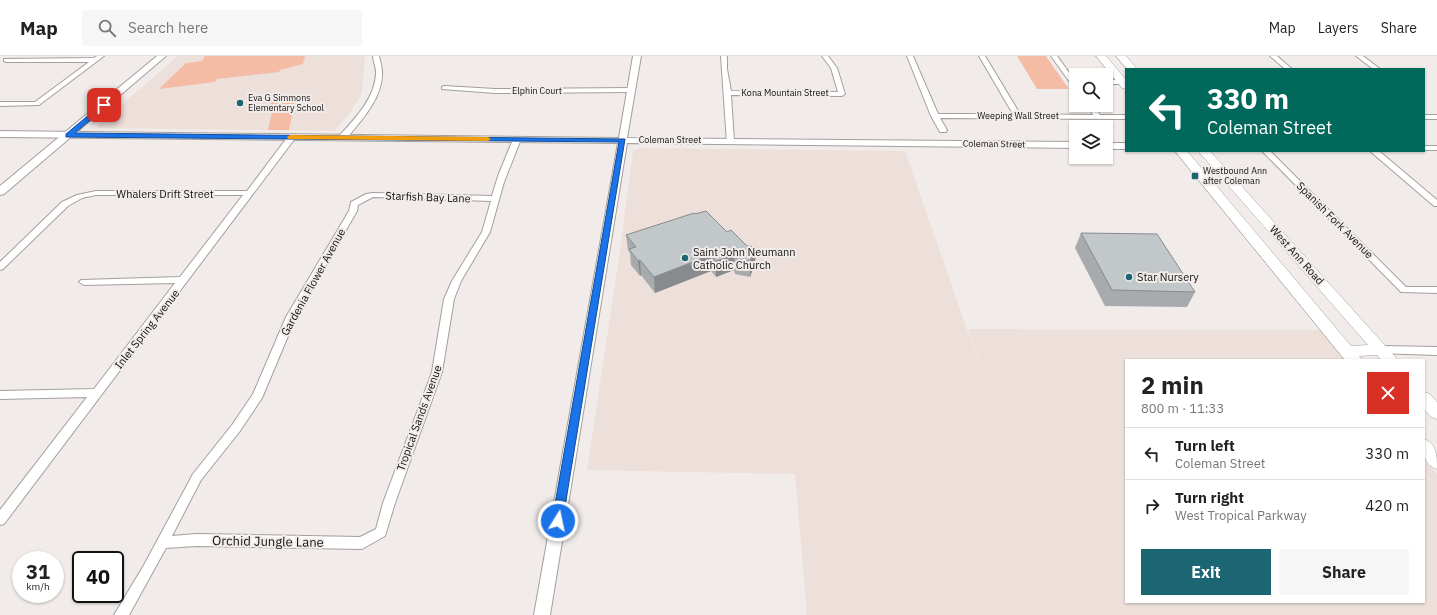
<!DOCTYPE html>
<meta charset="utf-8">
<style>
:root{--surface:#fff;--page:#f6f6f6;--text:#222;--muted:#767676;--line:#e0e0e0;--accent:#1c6572}
body{margin:0;font-family:"IBM Plex Sans",sans-serif;background:var(--page);color:var(--text);height:100vh;display:flex;flex-direction:column;font-size:15px;white-space:nowrap}
*{box-sizing:border-box;margin:0}
p{font-size:13px;color:var(--muted)}
.icon{flex:none;width:22px;height:22px;fill:none;stroke:currentColor;stroke-width:2;stroke-linecap:round;stroke-linejoin:round}
.map{position:relative;flex:1;overflow:hidden}
.details{position:absolute;left:1125px;top:303px;width:300px;height:244px;display:flex;flex-direction:column;background:var(--surface);border-radius:0px;box-shadow:0 1px 3px #0004}
.details>*{flex:none}
.hud{position:absolute;left:1125px;top:12px;width:300px;height:84px;border-radius:0px;box-shadow:0 1px 3px #0004;background:#00695c;color:#fff;overflow:hidden}
.tools{position:absolute;left:1069px;top:12px;display:grid;gap:8px}
.tools a{display:grid;place-items:center;width:44px;height:44px;border-radius:0px;background:var(--surface);box-shadow:0 1px 3px #0004;font-size:20px}
.speed{position:absolute;left:12px;top:495px;display:flex;gap:8px;font-size:20px;font-weight:700;text-align:center}
.speed>*{display:grid;place-content:center;width:52px;height:52px;border-radius:50%;background:var(--surface);box-shadow:0 1px 3px #0004;line-height:1}
.speed small{font-size:10px;font-weight:400}
.speed .limit{border:2px solid #111;border-radius:6px;background:#fff;color:#111}
.pin{position:absolute;display:grid;place-items:center;width:34px;height:34px;color:#fff;margin:-17px;border-radius:8px;box-shadow:0 2px 6px #0006}
.me{position:absolute;width:44px;margin:-22px;rotate:10deg;stroke-linejoin:round;filter:drop-shadow(0 0 3px #0008)}
.turn{display:flex;align-items:center;gap:14px;height:84px;padding:0 16px;font-size:18px}
.turn .icon{width:52px;height:52px;stroke-width:2.5}
.turn b{display:block;font-size:28px;line-height:34px}
.round{display:grid;place-items:center;flex:none;width:42px;height:42px;border-radius:0px;background:var(--page)}
.overview{display:flex;align-items:center;justify-content:space-between;height:68px;padding:0 16px}
h1{font-size:24px;font-weight:700;line-height:30px}
.action{display:flex;gap:8px;margin-top:auto;padding:8px 16px}
.action a{flex:1;height:46px;border-radius:0px;background:var(--accent);color:#fff;font-size:16px;font-weight:700;line-height:46px;text-align:center}
.action a+a{background:var(--page);color:var(--text)}
ul{padding:0;list-style:none}
li{display:flex;align-items:center;gap:12px;height:52px;padding:0 16px;border-top:1px solid var(--line)}
li div{flex:1}
li b{display:block;font-size:15px}
li em{font-style:normal}
header{display:flex;align-items:center;gap:24px;box-sizing:border-box;height:56px;padding:0 20px;background:var(--surface);border-bottom:1px solid var(--line)}
header strong{font-size:19px}
nav{display:flex;gap:22px;margin-inline-start:auto;font-size:14px}
.search{width:280px;height:36px;background:var(--page);display:flex;align-items:center;gap:10px;box-sizing:border-box;padding:0 14px;border-radius:0px;color:var(--muted);font-size:15px}
.map>svg:first-child{display:block}
.built{fill:#eddfda}
.green{fill:#f5bca5}
.lines{fill:none;stroke-linecap:round;stroke-linejoin:round}
.minor-casing{stroke:#a49f9d;stroke-width:2}
.tertiary-casing{stroke:#a49f9d;stroke-width:2}
.secondary-casing{stroke:#a49f9d;stroke-width:2}
.primary-casing{stroke:#a49f9d;stroke-width:1}
.minor{fill:#fff;fill-rule:evenodd}
.tertiary{fill:#fff;fill-rule:evenodd}
.secondary{fill:#fff;fill-rule:evenodd}
.primary{fill:#fff;fill-rule:evenodd}
.wall{fill:#a7abad}
.shaded-wall{fill:#888b8d}
.building{fill:#c2c7c9;stroke:#888b8d}
.route{fill:#1a73e8;stroke:#114b97}
.slow{fill:#f59e0b}
.poi-dot{fill:#1c6572;stroke:#f1ecea;stroke-width:1.5}
.labels{text-anchor:middle;stroke-width:4;stroke-linejoin:round;paint-order:stroke}
.far-street-label{font-size:9px;fill:#131110;stroke:#f1ecea}
.far-poi-label{font-size:9px;fill:#131110;stroke:#f1ecea;text-anchor:start}
.street-label{font-size:11px;fill:#131110;stroke:#f1ecea}
.poi-label{font-size:11px;fill:#131110;stroke:#f1ecea;text-anchor:start}
.near-street-label{font-size:13px;fill:#131110;stroke:#f1ecea}
</style>
<header>
<strong>Map</strong>
<div class="search"><svg class="icon" aria-label="search" viewBox="0 0 24 24"><circle cx="10" cy="10" r="6"/><path d="M15 15l6 6"/></svg>Search here</div>
<nav><a>Map</a><a>Layers</a><a>Share</a></nav>
</header>
<div class="map">
<svg width="1437" height="559" viewBox="0 0 1437 559">
<rect width="100%" height="100%" fill="#f1ecea"/>
<g class="built">
<polygon points="178,0 365,0 362,37 349,58 334,75 99,72 97,70"/>
<polygon points="639,92 905,95 987,331 968,273 1320,274 1344,304 1126,304 1126,546 1424,546 1424,402 1437,418 1437,559 807,559 795,418 587,414 619,202 633,95"/>
</g>
<g class="green">
<polygon points="205,0 305,0 303,8 280,14 279,16 217,23 215,26 159,33 186,7 202,5"/>
<polygon points="1017,0 1046,0 1069,33 1037,33"/>
<polygon points="296,40 289,74 268,74 272,56 268,56 271,46 274,45 275,42"/>
</g>
<g class="lines">
<defs>
<g id="minor">
<polygon points="97,0 104,0 39,49 0,50 0,46 35,46 89,6 6,6 4,5 4,3 94,2"/>
<path d="M373,0H379C380,5 382,10 382,16C383,42 361,65 345,84H339V80C355,63 376,41 376,16C376,10 373,5 373,0Z"/>
<polygon points="721,0 727,0 727,13 731,35 838,36 831,12 822,0 828,0 837,12 845,38 842,40 731,39 734,85 730,87 727,87"/>
<polygon points="907,0 913,0 938,58 1013,58 979,0 985,0 1020,58 1093,59 1087,49 1093,49 1100,59 1125,59 1126,63 940,62 947,74 946,76 940,76 931,60"/>
<polygon points="1051,0 1057,0 1076,26 1076,33 1074,32"/>
<polygon points="1270,0 1277,0 1292,13 1285,13"/>
<polygon points="1356,0 1363,0 1380,13 1373,13"/>
<polygon points="1106,24 1123,24 1126,26 1123,28 1106,28"/>
<polygon points="444,30 495,33 631,32 634,34 631,36 495,37 442,33 442,31"/>
<rect x="1424" y="59" width="13" height="4"/>
<polygon points="289,79 295,79 296,81 4,468 0,469 0,454 87,341 0,343 0,335 94,333 175,227 84,229 79,226 81,224 180,221 243,139 96,139 82,142 68,150 3,213 0,214 0,206 62,146 77,139 96,135 247,135"/>
<path d="M514,81H517L521,83L504,126L490,176L461,225L454,243L442,316L395,447L385,480L362,493L196,490L166,492L129,559H114L144,509L193,418L232,369L253,338L286,261L349,155L351,146L366,138L373,137L492,140L498,120ZM373,141L491,145L482,176L452,225L444,243L432,316L383,447L376,473L360,481L196,478L172,480L201,424L240,375L262,342L296,261L357,155L358,149Z"/>
<rect x="1424" y="90" width="13" height="4"/>
<polygon points="1262,95 1270,95 1406,231 1437,231 1437,237 1401,236"/>
<polygon points="1370,95 1379,95 1437,144 1437,150 1434,150"/>
<polygon points="1381,290 1437,291 1437,299 1377,297 1376,294 1377,291"/>
</g>
<g id="tertiary">
<polygon points="633,0 641,0 627,82 1076,86 1076,92 627,87 550,559 534,559 618,87 0,81 0,75 619,82"/>
<rect x="1106" y="87" width="20" height="6"/>
</g>
<polygon id="secondary" points="157,0 166,0 4,138 0,139 0,130"/>
<g id="primary">
<polygon points="1096,0 1106,0 1126,24 1126,33 1122,32"/>
<polygon points="1116,0 1126,0 1137,13 1127,13"/>
<polygon points="1175,95 1187,95 1351,290 1368,289 1198,95 1210,95 1398,304 1381,304 1377,299 1359,300 1362,304 1345,304"/>
<polygon points="1424,336 1430,338 1437,346 1437,363 1431,361 1424,353"/>
<path d="M1424,383C1437,388 1437,400 1437,413C1422,408 1424,396 1424,383Z"/>
</g>
</defs>
<use href="#minor" class="minor-casing"/>
<use href="#tertiary" class="tertiary-casing"/>
<use href="#secondary" class="secondary-casing"/>
<use href="#primary" class="primary-casing"/>
<use href="#minor" class="minor"/>
<use href="#tertiary" class="tertiary"/>
<use href="#secondary" class="secondary"/>
<use href="#primary" class="primary"/>
</g>
<g class="wall">
<polygon points="695,158 727,176 747,190 756,191 755,207 750,221 735,218 734,214 716,221 711,215 655,237 641,219 640,220 631,209 630,197 628,194 626,179"/>
<polygon points="1081,177 1195,236 1187,251 1105,250 1075,192"/>
</g>
<g class="shaded-wall">
<polygon points="756,191 755,207 750,221 750,205"/>
<polygon points="711,199 711,215 655,237 654,221"/>
<polygon points="734,199 734,214 716,221 716,205"/>
<polygon points="640,204 641,219 640,220 638,205"/>
</g>
<g class="building">
<polygon points="706,155 727,176 731,174 747,190 756,191 750,205 736,203 734,199 716,205 711,199 654,221 640,204 638,205 629,193 636,191 626,179 694,157 695,158"/>
<polygon points="1081,177 1157,178 1195,236 1112,234"/>
</g>
<polygon class="route" points="102,48 108,49 75,77 625,83 562,469 558,470 554,469 552,465 619,86 66,81 66,78"/>
<polygon class="slow" points="290,79 488,81 491,83 488,85 288,83 287,81"/>
<g class="poi-dot">
<circle cx="240" cy="47" r="4"/>
<rect x="1191" y="116" width="8" height="8" rx="2"/>
<circle cx="685" cy="202" r="4"/>
<circle cx="1129" cy="221" r="4"/>
</g>
<g class="labels">
<g class="far-street-label">
<text x="537" y="38">Elphin Court</text>
<text x="785" y="40">Kona Mountain Street</text>
<text x="1018" y="63">Weeping Wall Street</text>
<text x="670" y="87">Coleman Street</text>
<text transform="translate(994 88) rotate(1)" y="3">Coleman Street</text>
</g>
<g class="far-poi-label">
<text x="248" y="45">Eva G Simmons<tspan x="248" dy="10">Elementary School</tspan></text>
<text x="1203" y="118">Westbound Ann<tspan x="1203" dy="10">after Coleman</tspan></text>
</g>
<g class="street-label">
<text x="165" y="142">Whalers Drift Street</text>
<text transform="translate(428 141) rotate(2)" y="4">Starfish Bay Lane</text>
<text transform="translate(1335 164) rotate(45)" y="4">Spanish Fork Avenue</text>
<text transform="translate(1297 199) rotate(48)" y="4">West Ann Road</text>
<text transform="translate(313 226) rotate(-61)" y="4">Gardenia Flower Avenue</text>
<text transform="translate(147 273) rotate(-52)" y="4">Inlet Spring Avenue</text>
<text transform="translate(419 362) rotate(-70)" y="4">Tropical Sands Avenue</text>
</g>
<g class="poi-label">
<text x="693" y="200">Saint John Neumann<tspan x="693" dy="13">Catholic Church</tspan></text>
<text x="1137" y="225">Star Nursery</text>
</g>
<g class="near-street-label">
<text transform="translate(268 485) rotate(1)" y="5">Orchid Jungle Lane</text>
</g>
</g>
</svg>
<div class="tools">
<a><svg class="icon" aria-label="search" viewBox="0 0 24 24"><circle cx="10" cy="10" r="6"/><path d="M15 15l6 6"/></svg></a>
<a><svg class="icon" aria-label="layers" viewBox="0 0 24 24"><path d="M12 4l9 5-9 5-9-5zM3 14l9 5 9-5"/></svg></a>
</div>
<div class="speed"><div>31<small>km/h</small></div><div class="limit">40</div></div>
<div class="pin" style="left:104px;top:49px;background:#d93025"><svg class="icon" aria-label="arrive" viewBox="0 0 24 24"><path d="M6 21V4h12l-3 4 3 4H6"/></svg></div>
<svg class="me" style="left:558px;top:465px" viewBox="-20 -20 40 40"><circle r="17" fill="#1a73e8" stroke="#fff" stroke-width="3"/><path d="M0-11L8 9 0 5-8 9z" fill="#fff"/></svg>
<div class="hud">
<div class="turn"><svg class="icon" aria-label="left" viewBox="0 0 24 24"><path d="M17 20v-9H6M10 6l-5 5 5 5"/></svg><div><b>330 m</b>Coleman Street</div></div>
</div>
<section class="details">
<div class="overview"><div><h1>2 min</h1><p>800 m · 11:33</p></div><a class="round" style="background:#d93025;color:#fff"><svg class="icon" aria-label="close" viewBox="0 0 24 24"><path d="M6 6l12 12M18 6L6 18"/></svg></a></div>
<ul>
<li><svg class="icon" aria-label="left" viewBox="0 0 24 24"><path d="M17 20v-9H6M10 6l-5 5 5 5"/></svg><div><b>Turn left</b><p>Coleman Street</p></div><em>330 m</em></li>
<li><svg class="icon" aria-label="right" viewBox="0 0 24 24"><path d="M7 20v-9h11M14 6l5 5-5 5"/></svg><div><b>Turn right</b><p>West Tropical Parkway</p></div><em>420 m</em></li>
</ul>
<div class="action"><a>Exit</a><a>Share</a></div>
</section>
</div>
